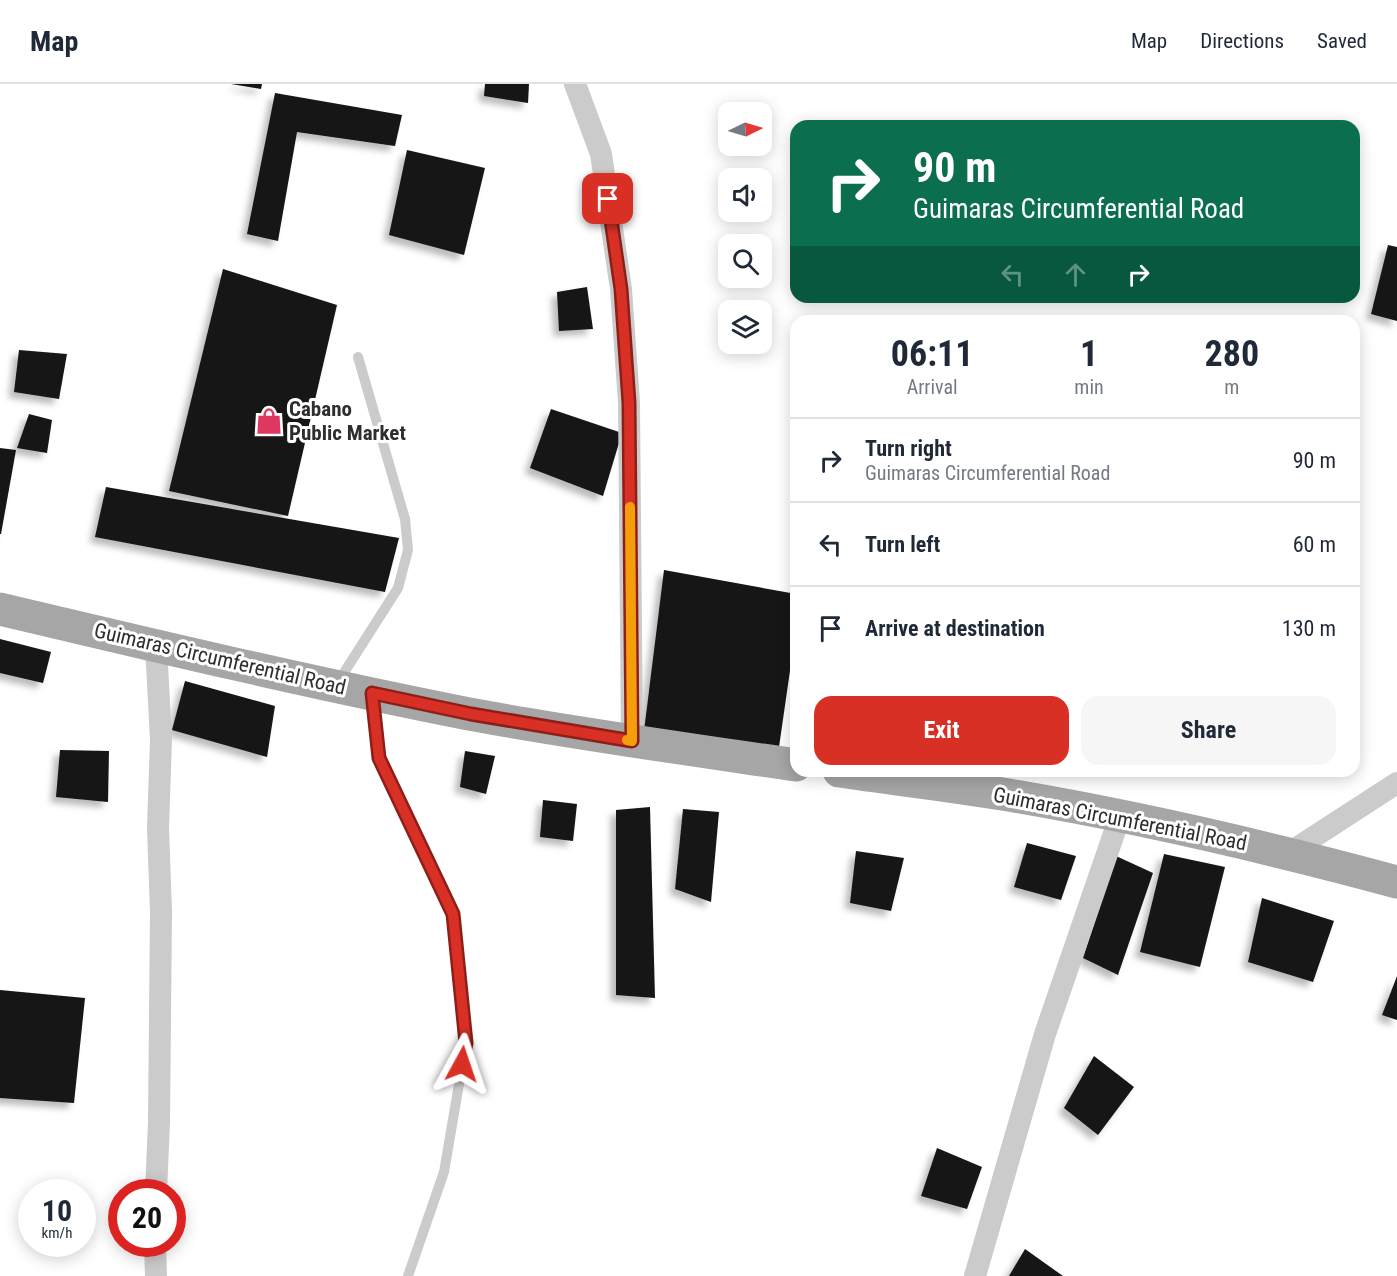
<!DOCTYPE html>
<style>
:root{--surface:#fff;--page:#f6f6f7;--text:#1f2937;--muted:#747a83;--line:#e0e1e3;--accent:#d93025}
body{margin:0;font-family:"Roboto Condensed",sans-serif;background:var(--page);color:var(--text);height:100vh;display:flex;flex-direction:column;font-size:22px;white-space:nowrap}
*{box-sizing:border-box;margin:0}
p{font-size:20px;color:var(--muted)}
.icon{flex:none;width:33px;height:33px;fill:none;stroke:currentColor;stroke-width:2;stroke-linecap:round;stroke-linejoin:round}
.map{position:relative;flex:1;overflow:hidden}
.side{position:absolute;left:790px;top:231px;width:570px;height:462px;display:flex;flex-direction:column;background:var(--surface);border-radius:18px;box-shadow:0 3px 15px #0003}
.side>*{flex:none}
.hud{position:absolute;left:790px;top:36px;width:570px;height:183px;border-radius:18px;box-shadow:0 3px 15px #0003;background:#0b6e4f;color:#fff;overflow:hidden}
.needle{width:39px;rotate:85deg}
.fabs{position:absolute;left:718px;top:18px;display:grid;gap:12px}
.fabs a{display:grid;place-items:center;width:54px;height:54px;border-radius:12px;background:var(--surface);box-shadow:0 3px 15px #0003;font-size:30px}
.speed{position:absolute;left:18px;top:1095px;display:flex;gap:12px;font-size:30px;font-weight:700;text-align:center}
.speed>*{display:grid;place-content:center;width:78px;height:78px;border-radius:50%;background:var(--surface);box-shadow:0 3px 15px #0003;line-height:1}
.speed small{font-size:15px;font-weight:400}
.speed .limit{border:9px solid #d22;background:#fff;color:#111}
.pin{position:absolute;display:grid;place-items:center;width:51px;height:51px;color:#fff;margin:-26px;border-radius:12px;box-shadow:0 3px 9px #0006}
.me{position:absolute;width:66px;margin:-33px;rotate:5deg;stroke-linejoin:round;filter:drop-shadow(0 0 4px #0008)}
.turn{display:flex;align-items:center;gap:21px;height:126px;padding:0 24px;font-size:27px}
.turn .icon{width:78px;height:78px;stroke-width:2.5}
.turn b{display:block;font-size:42px;line-height:51px}
.lanes{display:flex;align-items:center;height:57px;padding:0 24px;background:#0003;justify-content:center;gap:30px;direction:ltr}
.lanes .off{opacity:.35}
.eta{display:flex;justify-content:space-evenly;align-items:center;height:102px;text-align:center}
.eta b{font-size:36px;font-weight:700;line-height:42px}
.cta{display:flex;gap:12px;margin-top:auto;padding:12px 24px}
.cta a{flex:1;height:69px;border-radius:18px;background:var(--accent);color:#fff;font-size:24px;font-weight:700;line-height:69px;text-align:center}
.cta a+a{background:var(--page);color:var(--text)}
ul{padding:0;list-style:none}
li{display:flex;align-items:center;gap:18px;height:84px;padding:0 24px;border-top:2px solid var(--line)}
li div{flex:1}
li b{display:block;font-size:22px}
li em{font-style:normal}
header{display:flex;align-items:center;gap:36px;box-sizing:border-box;height:84px;padding:0 30px;background:var(--surface);border-bottom:2px solid var(--line)}
header strong{font-size:28px}
nav{display:flex;gap:33px;margin-inline-start:auto;font-size:21px}
.map>svg:first-child{display:block}
.building{fill:#151515;filter:url(#shadow)}
.lines{fill:none;stroke-linecap:round;stroke-linejoin:round}
.service{stroke:#cbcbcb;stroke-width:10}
.minor{stroke:#cbcbcb;stroke-width:22}
.primary{stroke:#a6a6a6;stroke-width:33}
.route-casing{stroke:#8d1f18;stroke-width:15}
.route{stroke:#d93025;stroke-width:10}
.slow{stroke:#f59e0b;stroke-width:10}
.labels{text-anchor:middle;stroke-width:6;stroke-linejoin:round;paint-order:stroke}
.poi-label{font-size:21px;font-weight:bold;fill:#2e2e2e;stroke:#fff;text-anchor:start}
.street-label{font-size:21px;fill:#2e2e2e;stroke:#fff}
</style>
<header>
<strong>Map</strong>
<nav><a>Map</a><a>Directions</a><a>Saved</a></nav>
</header>
<div class="map">
<svg width="1397" height="1192" viewBox="0 0 1397 1192">
<defs>
<filter id="shadow"><feDropShadow dx="-5.5" dy="5.5" stdDeviation="3" flood-color="#0004"/></filter>
</defs>
<rect width="100%" height="100%" fill="#fff"/>
<g class="building">
<polygon points="231,0 262,0 261,5"/>
<polygon points="485,0 529,0 528,19 484,12"/>
<polygon points="275,9 402,31 395,62 297,48 278,157 247,150"/>
<polygon points="407,66 485,84 464,171 389,151"/>
<polygon points="1388,161 1397,163 1397,237 1371,230"/>
<polygon points="223,185 337,221 288,432 169,407"/>
<polygon points="587,203 593,245 559,247 557,208"/>
<polygon points="19,266 67,270 59,315 14,308"/>
<polygon points="551,325 622,349 603,412 530,384"/>
<polygon points="29,330 52,336 47,369 17,364"/>
<polygon points="0,364 16,366 1,450 0,450"/>
<polygon points="106,403 399,454 385,508 95,453"/>
<polygon points="664,486 796,510 796,545 778,670 644,647"/>
<polygon points="0,555 51,568 43,599 0,589"/>
<polygon points="185,597 275,622 267,673 172,646"/>
<polygon points="60,666 109,667 108,718 56,713"/>
<polygon points="465,667 495,672 486,710 460,703"/>
<polygon points="543,716 577,720 573,757 540,753"/>
<polygon points="650,723 655,914 616,911 616,726"/>
<polygon points="683,725 719,728 711,818 675,805"/>
<polygon points="1027,759 1076,772 1061,816 1014,803"/>
<polygon points="856,767 904,774 891,827 850,819"/>
<polygon points="1164,770 1225,783 1200,883 1140,868"/>
<polygon points="1116,772 1153,789 1118,891 1083,874"/>
<polygon points="1262,814 1334,837 1313,898 1248,878"/>
<polygon points="1397,892 1397,936 1382,931"/>
<polygon points="0,906 85,914 74,1019 0,1014"/>
<polygon points="1094,972 1134,1003 1098,1051 1064,1024"/>
<polygon points="937,1064 982,1083 967,1125 921,1112"/>
<polygon points="1025,1165 1063,1192 1009,1192"/>
</g>
<g class="lines">
<g class="service">
<polyline points="338,598 398,504 408,466 405,435 358,273"/>
<polyline points="373,613 379,674 453,829 466,959 444,1088 408,1192"/>
</g>
<g class="minor">
<polyline points="575,0 601,70 621,205 629,319 632,657"/>
<polyline points="156,562 161,656 158,744 161,828 159,1038 156,1108"/>
<polyline points="1289,769 1397,699"/>
<polyline points="155,1160 156,1192"/>
<polyline points="975,1192 1045,950 1120,732"/>
</g>
<g class="primary">
<path d="M0,525C156,562 312,599 469,630C578,650 687,665 796,681"/>
<path d="M839,687C893,695 948,701 1002,710C1135,732 1267,763 1397,798"/>
</g>
</g>
<g class="lines">
<defs>
<polyline id="route" points="462,980 466,959 453,830 379,674 372,609 471,630 632,657 629,319 621,205 608,115"/>
</defs>
<use href="#route" class="route-casing"/>
<use href="#route" class="route"/>
<polyline class="slow" points="627,656 632,657 630,423"/>
</g>
<defs>
<symbol id="shop-bare" viewBox="-9 -9 18 18"><path d="M-5-2.5h2.3a2.7 3.5 0 0 1 5.4 0H5L5.5 6h-11ZM-1.5-2.5h3a1.5 2.3 0 0 0-3 0Z" fill="#de3760" stroke="#fff" stroke-width="2.5" paint-order="stroke"/></symbol>
</defs>
<g fill-rule="evenodd">
<use href="#shop-bare" x="250" y="318" width="38" height="38"/>
</g>
<g class="labels">
<g class="poi-label">
<text x="289" y="332">Cabano<tspan x="289" dy="24">Public Market</tspan></text>
</g>
<g class="street-label">
<text transform="translate(220 575) rotate(13)" y="7">Guimaras Circumferential Road</text>
<text transform="translate(1120 735) rotate(11)" y="7">Guimaras Circumferential Road</text>
</g>
</g>
</svg>
<div class="fabs">
<a><svg class="needle" viewBox="-14 -14 28 28"><path d="M0-13l5 13h-10z" fill="#e53935"/><path d="M0 13l5-13h-10z" fill="#747a83"/></svg></a>
<a><svg class="icon" aria-label="sound" viewBox="0 0 24 24"><path d="M4 9h4l5-4v14l-5-4H4zM17 9q2 3 0 6"/></svg></a>
<a><svg class="icon" aria-label="search" viewBox="0 0 24 24"><circle cx="10" cy="10" r="6"/><path d="M15 15l6 6"/></svg></a>
<a><svg class="icon" aria-label="layers" viewBox="0 0 24 24"><path d="M12 4l9 5-9 5-9-5zM3 14l9 5 9-5"/></svg></a>
</div>
<div class="speed"><div>10<small>km/h</small></div><div class="limit">20</div></div>
<div class="pin" style="left:608px;top:115px;background:#d93025"><svg class="icon" aria-label="arrive" viewBox="0 0 24 24"><path d="M6 21V4h12l-3 4 3 4H6"/></svg></div>
<svg class="me" style="left:462px;top:980px" viewBox="-20 -20 40 40"><path d="M0-17L14 15 0 8-14 15z" fill="#d93025" stroke="#fff" stroke-width="4"/></svg>
<div class="hud">
<div class="turn"><svg class="icon" aria-label="right" viewBox="0 0 24 24"><path d="M7 20v-9h11M14 6l5 5-5 5"/></svg><div><b>90 m</b>Guimaras Circumferential Road</div></div>
<div class="lanes"><svg class="icon off" aria-label="left" viewBox="0 0 24 24"><path d="M17 20v-9H6M10 6l-5 5 5 5"/></svg><svg class="icon off" aria-label="ahead" viewBox="0 0 24 24"><path d="M12 20V5M6 11l6-6 6 6"/></svg><svg class="icon" aria-label="right" viewBox="0 0 24 24"><path d="M7 20v-9h11M14 6l5 5-5 5"/></svg></div>
</div>
<section class="side">
<div class="eta">
<div><b>06:11</b><p>Arrival</p></div>
<div><b>1</b><p>min</p></div>
<div><b>280</b><p>m</p></div>
</div>
<ul>
<li><svg class="icon" aria-label="right" viewBox="0 0 24 24"><path d="M7 20v-9h11M14 6l5 5-5 5"/></svg><div><b>Turn right</b><p>Guimaras Circumferential Road</p></div><em>90 m</em></li>
<li><svg class="icon" aria-label="left" viewBox="0 0 24 24"><path d="M17 20v-9H6M10 6l-5 5 5 5"/></svg><div><b>Turn left</b></div><em>60 m</em></li>
<li><svg class="icon" aria-label="arrive" viewBox="0 0 24 24"><path d="M6 21V4h12l-3 4 3 4H6"/></svg><div><b>Arrive at destination</b></div><em>130 m</em></li>
</ul>
<div class="cta"><a>Exit</a><a>Share</a></div>
</section>
</div>
